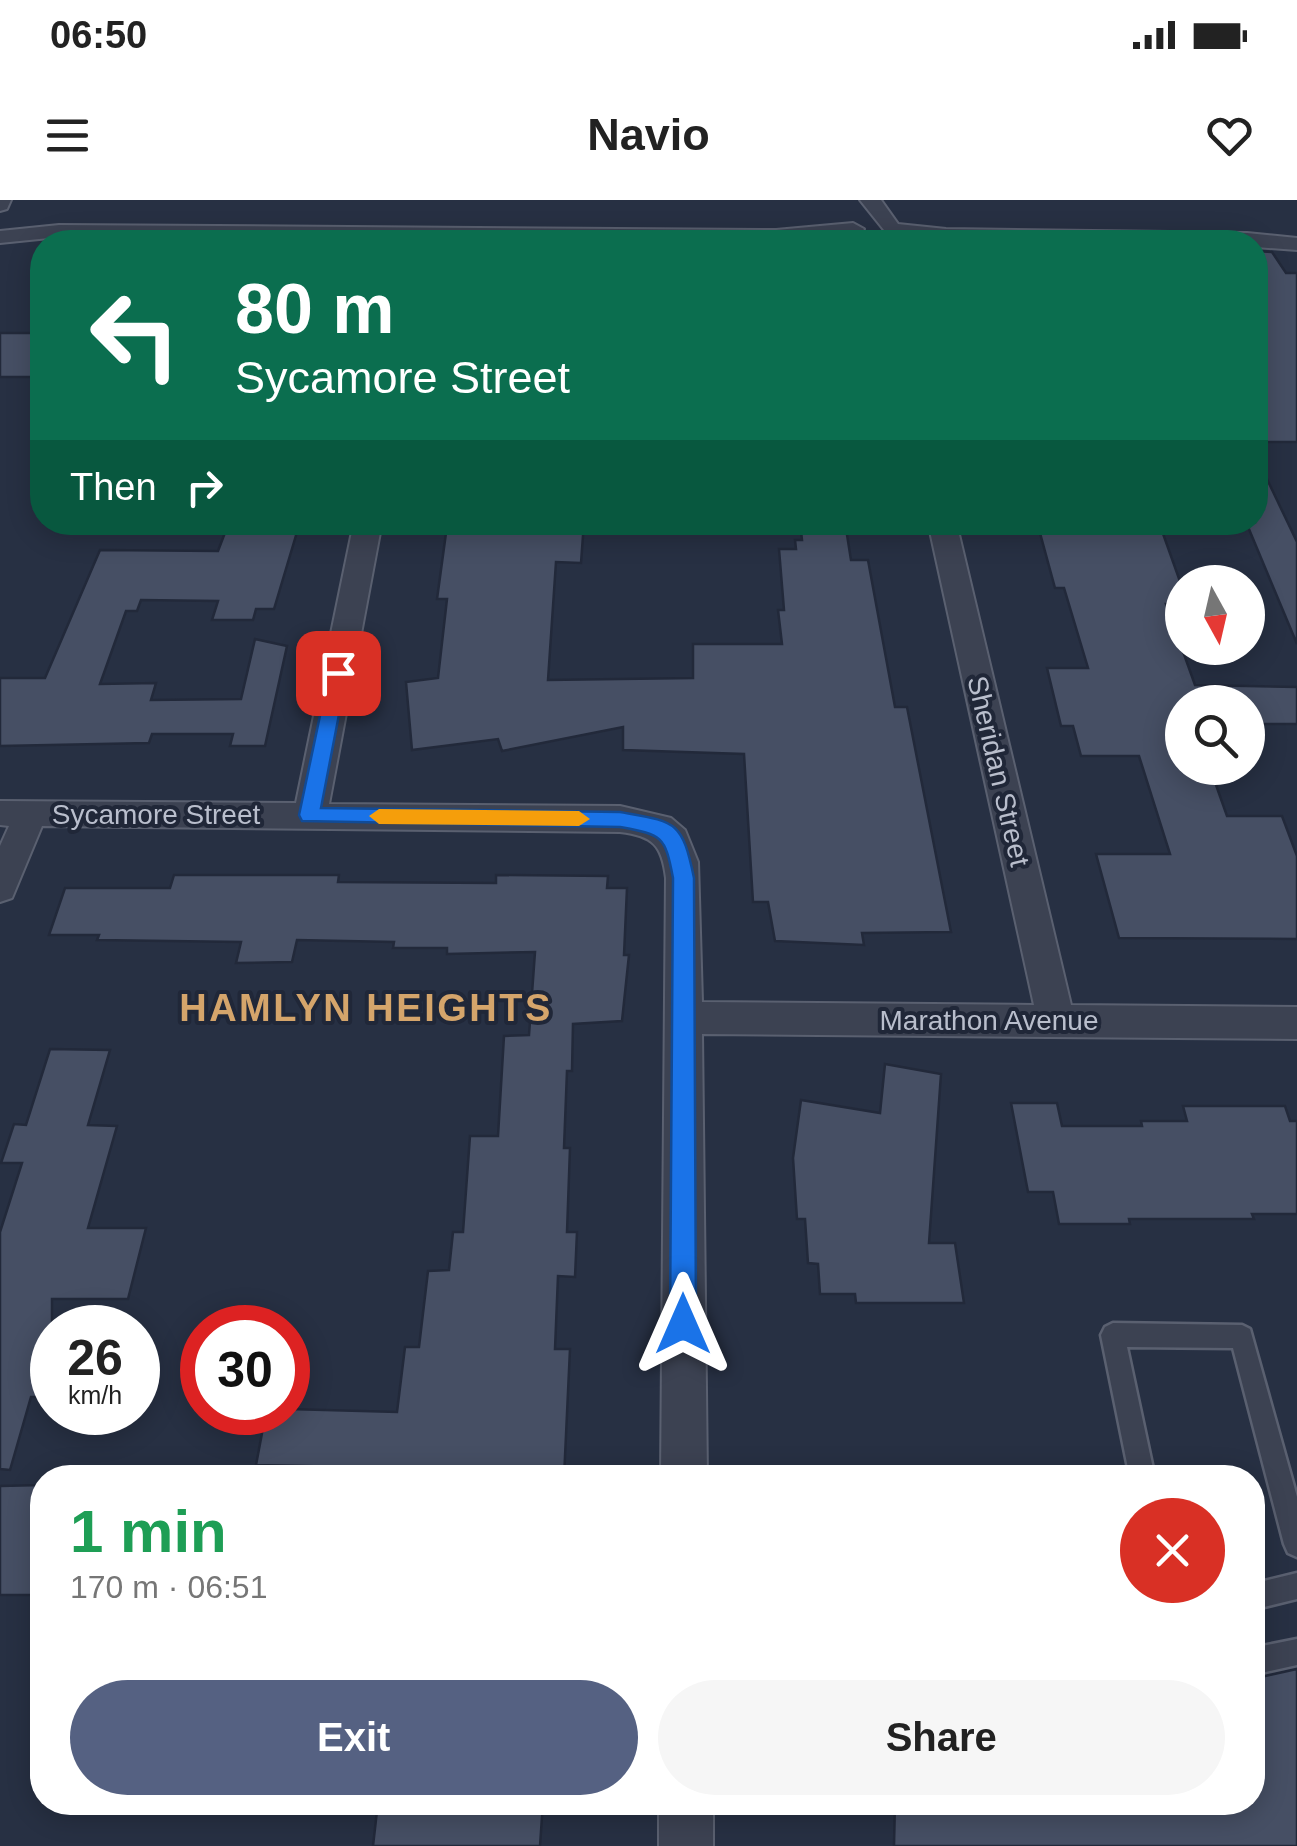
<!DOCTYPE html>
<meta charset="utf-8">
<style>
:root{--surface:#fff;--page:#f6f6f6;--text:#222;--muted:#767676;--accent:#556182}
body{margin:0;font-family:Helvetica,sans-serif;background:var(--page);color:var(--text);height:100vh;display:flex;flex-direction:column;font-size:38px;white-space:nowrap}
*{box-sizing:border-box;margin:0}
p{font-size:32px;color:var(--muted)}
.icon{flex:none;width:55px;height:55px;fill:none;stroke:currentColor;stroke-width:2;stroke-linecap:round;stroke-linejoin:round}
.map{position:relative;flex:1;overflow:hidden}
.sheet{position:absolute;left:30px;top:1265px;width:1235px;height:350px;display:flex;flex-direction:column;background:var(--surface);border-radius:40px;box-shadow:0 5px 25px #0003}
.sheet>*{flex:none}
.top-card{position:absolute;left:30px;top:30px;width:1238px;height:305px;border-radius:40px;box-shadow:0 5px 25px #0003;background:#0b6e4f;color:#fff;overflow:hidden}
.needle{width:65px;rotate:172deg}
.buttons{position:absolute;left:1165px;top:365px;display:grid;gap:20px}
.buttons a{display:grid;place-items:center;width:100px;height:100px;border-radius:50%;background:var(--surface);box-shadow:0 5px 25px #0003;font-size:50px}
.speed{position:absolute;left:30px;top:1105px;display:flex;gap:20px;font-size:50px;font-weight:700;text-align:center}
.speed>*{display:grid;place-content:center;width:130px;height:130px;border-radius:50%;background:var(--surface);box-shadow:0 5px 25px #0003;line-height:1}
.speed small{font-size:25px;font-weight:400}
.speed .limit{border:15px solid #d22;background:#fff;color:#111}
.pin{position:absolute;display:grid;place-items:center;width:85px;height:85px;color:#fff;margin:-42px;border-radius:20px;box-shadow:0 5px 15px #0006}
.me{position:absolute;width:110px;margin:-55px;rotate:0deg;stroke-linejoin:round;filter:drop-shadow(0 0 8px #0008)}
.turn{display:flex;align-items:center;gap:35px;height:210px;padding:0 40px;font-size:45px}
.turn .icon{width:130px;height:130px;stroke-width:2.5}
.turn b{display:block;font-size:70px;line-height:85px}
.then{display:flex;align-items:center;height:95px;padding:0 40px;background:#0003;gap:20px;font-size:38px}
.round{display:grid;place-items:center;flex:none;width:105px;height:105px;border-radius:52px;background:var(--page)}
.headline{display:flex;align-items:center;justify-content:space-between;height:170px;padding:0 40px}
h1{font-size:60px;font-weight:800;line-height:75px;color:#1e9e55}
.primary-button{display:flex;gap:20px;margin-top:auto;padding:20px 40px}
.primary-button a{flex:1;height:115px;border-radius:60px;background:var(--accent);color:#fff;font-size:40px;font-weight:800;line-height:115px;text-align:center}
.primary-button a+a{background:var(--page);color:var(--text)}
.status{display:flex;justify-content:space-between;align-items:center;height:70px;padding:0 50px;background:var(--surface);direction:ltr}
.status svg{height:28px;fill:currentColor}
header{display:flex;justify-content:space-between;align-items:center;height:130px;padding:0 40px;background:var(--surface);font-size:45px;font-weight:800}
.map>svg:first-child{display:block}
.building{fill:#464f64;stroke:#22293a;stroke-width:2.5}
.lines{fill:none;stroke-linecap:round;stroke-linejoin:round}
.lane-casing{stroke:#5a6070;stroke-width:5}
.street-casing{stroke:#5a6070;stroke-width:4}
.lane{fill:#3c4252;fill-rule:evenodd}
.street{fill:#3c4252;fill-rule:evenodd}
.route{fill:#1a73e8;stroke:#114b97;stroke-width:2.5}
.slow{fill:#f59e0b}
.labels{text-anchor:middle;stroke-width:8;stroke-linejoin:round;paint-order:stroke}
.street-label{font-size:28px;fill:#b9becc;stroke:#202738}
.district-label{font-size:38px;font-weight:bold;letter-spacing:2.5px;fill:#d5a56b;stroke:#202738}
</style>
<div class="status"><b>06:50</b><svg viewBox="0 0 49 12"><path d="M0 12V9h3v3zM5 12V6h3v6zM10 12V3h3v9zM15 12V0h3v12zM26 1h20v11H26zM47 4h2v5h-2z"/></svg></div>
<header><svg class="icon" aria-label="menu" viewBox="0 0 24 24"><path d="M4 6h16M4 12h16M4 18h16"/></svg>Navio<svg class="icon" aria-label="heart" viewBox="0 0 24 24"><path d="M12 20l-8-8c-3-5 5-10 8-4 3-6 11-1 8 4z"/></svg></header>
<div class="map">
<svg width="1297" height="1646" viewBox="0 0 1297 1646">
<rect width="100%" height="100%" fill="#273043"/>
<g class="building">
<polygon points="1255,51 1272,52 1286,73 1297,73 1297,242 1267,242 1255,216"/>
<polygon points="0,133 42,133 42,155 31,177 0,177"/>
<polygon points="1255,254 1297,342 1297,444 1246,322 1255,322"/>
<polygon points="245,322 300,322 274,409 256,409 253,420 212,420 218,401 141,400 137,411 126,411 100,484 156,483 151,500 241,499 255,439 287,446 265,546 230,546 233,534 152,534 149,543 0,546 0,478 45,478 100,350 218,351 226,330 242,331"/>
<polygon points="454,322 584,322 581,363 556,362 548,480 693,478 693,444 782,444 778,410 784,410 779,349 796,349 795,340 802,340 800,322 845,322 851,360 868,360 895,507 907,507 951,732 862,733 864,745 775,741 768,702 753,702 744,554 623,550 623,527 502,551 498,539 412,550 406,482 438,478 447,399 437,399 446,333 453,333"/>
<polygon points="1037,322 1124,322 1126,328 1161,328 1182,387 1182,404 1166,404 1195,485 1297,487 1297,524 1248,524 1248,502 1182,502 1182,568 1210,568 1227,616 1282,616 1297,656 1297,739 1119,738 1096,654 1170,654 1139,556 1081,556 1073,526 1061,526 1047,468 1088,468 1064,388 1055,388"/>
<polygon points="174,675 339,675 338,682 496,683 496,675 608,676 607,688 627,688 624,755 629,755 622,821 573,824 572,871 567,871 564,948 570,948 567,1032 577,1032 575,1077 558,1076 555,1149 570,1149 564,1278 392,1278 393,1268 256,1265 266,1212 288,1209 397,1212 405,1147 419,1147 428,1071 449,1070 453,1032 463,1032 470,936 498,936 504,836 529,835 535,752 447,754 447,748 393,748 394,742 297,740 292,762 236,763 241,742 97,740 99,735 49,735 65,688 170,688"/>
<polygon points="50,849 110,850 88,925 117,926 88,1028 146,1028 128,1099 52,1099 52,1197 31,1197 10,1270 0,1269 0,1032 22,963 1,963 14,924 26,925"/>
<polygon points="885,864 941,874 929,1043 955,1043 964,1103 856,1103 855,1094 820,1094 818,1064 808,1063 805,1019 797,1019 793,958 801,900 880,913"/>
<polygon points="1011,903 1057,903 1062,926 1142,926 1141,921 1187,921 1183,906 1285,906 1290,921 1297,921 1297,1014 1252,1014 1254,1019 1129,1019 1130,1024 1059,1024 1053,992 1028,992"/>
<polygon points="42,1285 42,1350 31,1395 0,1395 0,1286"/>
<polygon points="1297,1469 1297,1646 894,1646 895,1602 1252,1602 1252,1479"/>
<polygon points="378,1602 543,1602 540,1646 373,1646"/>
</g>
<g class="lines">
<defs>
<g id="lane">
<polygon points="1113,1123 1242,1125 1250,1129 1297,1297 1297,1357 1288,1353 1284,1344 1233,1148 1127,1147 1155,1278 1130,1278 1101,1135 1105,1127"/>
<polygon points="1297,1373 1297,1399 1252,1410 1252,1384"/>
<polygon points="1297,1439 1297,1465 1252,1475 1252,1448"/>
</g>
<g id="street">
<polygon points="0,0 11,0 7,9 0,11"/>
<polygon points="860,0 881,0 898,24 946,29 1247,33 1297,38 1297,50 1255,47 1255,42 948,42 888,35"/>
<polygon points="853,23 864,29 861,34 776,42 59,37 0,43 0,31 59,25 776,30"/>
<path d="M354,322H382L329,604L620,606L671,618L685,630L698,662L702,802L1034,805L928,322H956L1071,805L1297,807V839L702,834L707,1278H661L666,678C662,645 653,636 620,632L42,626L12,698L0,702V646L9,626L0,625V601L296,603Z"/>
<rect x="659" y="1602" width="54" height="44"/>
</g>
</defs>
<use href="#lane" class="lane-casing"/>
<use href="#street" class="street-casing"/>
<use href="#lane" class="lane"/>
<use href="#street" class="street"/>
</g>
<path class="route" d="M338,467L347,473L321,608L620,612C676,622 682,620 694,678L696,1124L693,1134L683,1138L674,1134L670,1124L673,678C665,635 662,635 620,627L302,621L299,615L329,473Z"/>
<polygon class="slow" points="379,609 579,611 590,619 579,626 379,624 369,616"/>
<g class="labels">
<g class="street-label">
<text transform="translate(999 571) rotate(77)" y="10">Sheridan Street</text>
<text x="156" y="624">Sycamore Street</text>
<text x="989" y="830">Marathon Avenue</text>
</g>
<g class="district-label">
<text x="366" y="821">HAMLYN HEIGHTS</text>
</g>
</g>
</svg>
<div class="buttons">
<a><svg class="needle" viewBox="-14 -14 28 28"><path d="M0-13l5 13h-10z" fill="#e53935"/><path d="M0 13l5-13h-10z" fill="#767676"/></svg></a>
<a><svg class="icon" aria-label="search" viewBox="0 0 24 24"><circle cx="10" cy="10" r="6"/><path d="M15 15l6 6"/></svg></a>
</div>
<div class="speed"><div>26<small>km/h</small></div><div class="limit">30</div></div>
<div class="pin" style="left:338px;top:473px;background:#d93025"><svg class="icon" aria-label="arrive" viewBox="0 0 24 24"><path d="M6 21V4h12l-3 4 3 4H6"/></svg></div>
<svg class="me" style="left:683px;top:1124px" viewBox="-20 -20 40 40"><path d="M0-17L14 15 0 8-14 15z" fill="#1a73e8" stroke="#fff" stroke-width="4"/></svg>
<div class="top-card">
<div class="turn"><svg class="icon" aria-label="left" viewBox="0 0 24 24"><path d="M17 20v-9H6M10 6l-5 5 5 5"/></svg><div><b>80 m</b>Sycamore Street</div></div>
<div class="then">Then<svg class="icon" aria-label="right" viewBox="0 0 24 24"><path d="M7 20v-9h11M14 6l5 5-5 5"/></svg></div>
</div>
<section class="sheet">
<div class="headline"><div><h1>1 min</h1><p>170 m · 06:51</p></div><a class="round" style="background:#d93025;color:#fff"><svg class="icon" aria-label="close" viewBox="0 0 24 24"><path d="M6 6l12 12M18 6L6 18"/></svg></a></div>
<div class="primary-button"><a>Exit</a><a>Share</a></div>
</section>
</div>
